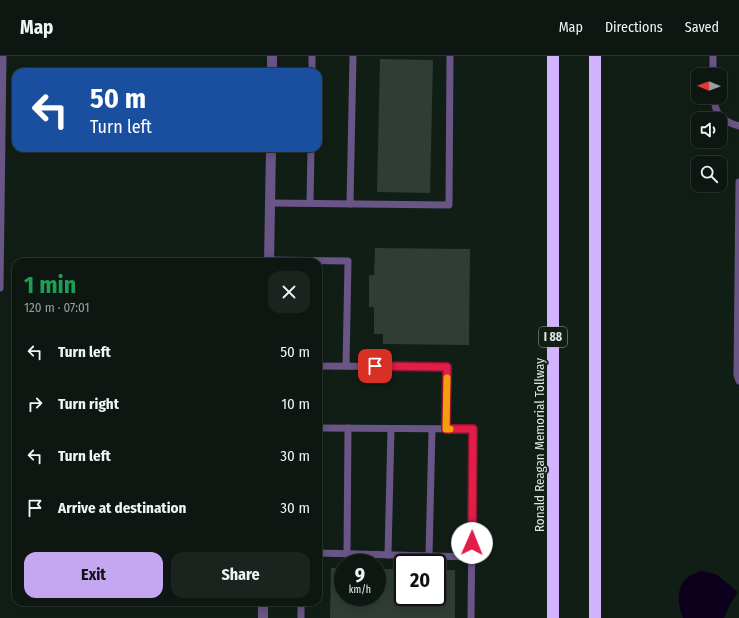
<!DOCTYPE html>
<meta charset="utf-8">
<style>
:root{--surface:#0d1610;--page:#1b231e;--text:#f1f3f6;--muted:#9a9f9f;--line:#2d3530;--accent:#c5a7f1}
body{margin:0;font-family:"Fira Sans Condensed",sans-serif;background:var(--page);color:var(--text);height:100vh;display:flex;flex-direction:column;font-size:15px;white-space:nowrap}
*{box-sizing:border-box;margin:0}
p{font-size:13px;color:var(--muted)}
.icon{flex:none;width:22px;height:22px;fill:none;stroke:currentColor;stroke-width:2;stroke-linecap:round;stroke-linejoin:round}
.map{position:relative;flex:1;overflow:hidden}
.side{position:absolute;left:12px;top:202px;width:310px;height:348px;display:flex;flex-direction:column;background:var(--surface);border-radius:12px;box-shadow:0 2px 10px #0003,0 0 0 1px var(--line)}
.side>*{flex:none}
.guide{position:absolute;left:12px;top:12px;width:310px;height:84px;border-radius:12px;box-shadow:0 2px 10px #0003,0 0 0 1px var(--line);background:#1a4fa0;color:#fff;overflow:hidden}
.needle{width:26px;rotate:271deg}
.fabs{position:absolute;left:691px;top:12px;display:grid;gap:8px}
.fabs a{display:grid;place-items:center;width:36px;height:36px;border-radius:8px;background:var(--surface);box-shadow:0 2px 10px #0003,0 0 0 1px var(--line);font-size:20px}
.speed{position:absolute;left:334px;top:498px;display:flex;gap:8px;font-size:20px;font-weight:700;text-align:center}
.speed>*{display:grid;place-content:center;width:52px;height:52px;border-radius:50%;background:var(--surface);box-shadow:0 2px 10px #0003,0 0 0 1px var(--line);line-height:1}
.speed small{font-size:10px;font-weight:400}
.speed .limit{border:2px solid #111;border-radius:6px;background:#fff;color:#111}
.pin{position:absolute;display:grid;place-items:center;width:34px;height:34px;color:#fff;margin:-17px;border-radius:8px;box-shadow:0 2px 6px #0006}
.me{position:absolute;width:44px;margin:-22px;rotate:1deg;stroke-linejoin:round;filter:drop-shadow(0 0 3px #0008)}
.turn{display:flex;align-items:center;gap:14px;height:84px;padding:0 12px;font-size:18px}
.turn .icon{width:52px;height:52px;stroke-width:2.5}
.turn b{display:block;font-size:28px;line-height:34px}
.round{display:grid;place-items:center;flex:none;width:42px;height:42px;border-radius:12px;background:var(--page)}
.headline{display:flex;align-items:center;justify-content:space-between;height:68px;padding:0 12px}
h1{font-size:24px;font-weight:700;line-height:30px;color:#1e9e55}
.button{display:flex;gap:8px;margin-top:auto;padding:8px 12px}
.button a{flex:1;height:46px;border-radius:12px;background:var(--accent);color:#111;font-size:16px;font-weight:700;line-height:46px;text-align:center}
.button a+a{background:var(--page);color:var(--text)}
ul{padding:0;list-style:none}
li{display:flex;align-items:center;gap:12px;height:52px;padding:0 12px}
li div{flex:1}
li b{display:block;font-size:15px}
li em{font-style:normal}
header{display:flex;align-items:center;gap:24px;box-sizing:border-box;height:56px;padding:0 20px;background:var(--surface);border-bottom:1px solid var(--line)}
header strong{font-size:19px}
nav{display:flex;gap:22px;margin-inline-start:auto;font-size:14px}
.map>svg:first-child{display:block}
.water{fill:#0c001c}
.building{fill:#2f3d34}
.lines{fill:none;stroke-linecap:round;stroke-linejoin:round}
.lane{stroke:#695586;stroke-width:7}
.street{stroke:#695586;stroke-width:10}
.highway{stroke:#d1b3fe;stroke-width:12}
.route-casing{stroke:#92132f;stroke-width:10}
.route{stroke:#e11d48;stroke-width:7}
.slow{stroke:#f59e0b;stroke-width:7}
.labels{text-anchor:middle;stroke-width:4;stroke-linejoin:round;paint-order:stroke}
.shield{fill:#111e16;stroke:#a0aaa3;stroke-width:1}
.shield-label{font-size:12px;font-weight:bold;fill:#dde6e0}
.street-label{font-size:13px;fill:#dde6e0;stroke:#111e16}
</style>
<header>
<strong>Map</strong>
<nav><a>Map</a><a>Directions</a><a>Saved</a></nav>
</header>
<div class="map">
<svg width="739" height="562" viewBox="0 0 739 562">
<rect width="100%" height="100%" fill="#111e16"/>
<path class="water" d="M701,515L716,518L738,536L730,548L724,562H683C675,540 677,522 701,515Z"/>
<g class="building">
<polygon points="380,3 433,4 430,137 377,136"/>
<polygon points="375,192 470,193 469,289 383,288 383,278 374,278 374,251 369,251 369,219 374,219"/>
<polygon points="331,512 343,512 343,541 377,541 377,513 403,513 403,541 437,541 437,514 455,514 455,562 330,562"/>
</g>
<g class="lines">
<g class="lane">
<polyline points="312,16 312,0"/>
<polyline points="713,19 713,0"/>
<path d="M714,41C715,60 722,65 739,70"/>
<polyline points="739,126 737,319 739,325"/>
<polyline points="270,147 449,149 450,0"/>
<polyline points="310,147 311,92"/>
<polyline points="350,148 353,0"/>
<polyline points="269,204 348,205 346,310"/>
<polyline points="0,232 3,0"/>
<polyline points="318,310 447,311 446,373"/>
<polyline points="318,372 473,373 471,562"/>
<polyline points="318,497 471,501"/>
<polyline points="347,498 348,372"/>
<polyline points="388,499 391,373"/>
<polyline points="429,500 432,373"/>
<polyline points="301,562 301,546"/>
</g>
<g class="street">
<polyline points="272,16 272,0"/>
<polyline points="269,206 271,92"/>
<polyline points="263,562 263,546"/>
</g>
<g class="highway">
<polyline points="595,0 595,562"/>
<polyline points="553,562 553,0"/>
</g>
</g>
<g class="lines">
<defs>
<polyline id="route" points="375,310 447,311 446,373 473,373 472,487"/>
</defs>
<use href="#route" class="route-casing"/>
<use href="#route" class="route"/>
<polyline class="slow" points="447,322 446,373 450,373"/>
</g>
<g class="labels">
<rect class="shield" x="539" y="271" width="28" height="20" rx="3"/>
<g class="shield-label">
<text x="553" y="285">I 88</text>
</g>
<g class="street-label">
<text transform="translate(539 389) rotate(-90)" y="5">Ronald Reagan Memorial Tollway</text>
</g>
</g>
</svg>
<div class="fabs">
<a><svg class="needle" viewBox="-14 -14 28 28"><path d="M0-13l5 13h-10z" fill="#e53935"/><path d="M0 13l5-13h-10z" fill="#9a9f9f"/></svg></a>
<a><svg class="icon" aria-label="sound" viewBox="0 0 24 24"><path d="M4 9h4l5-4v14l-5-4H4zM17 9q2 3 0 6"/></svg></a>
<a><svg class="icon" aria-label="search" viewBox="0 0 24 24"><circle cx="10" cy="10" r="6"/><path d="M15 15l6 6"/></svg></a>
</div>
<div class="speed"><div>9<small>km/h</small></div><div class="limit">20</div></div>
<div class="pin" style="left:375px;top:310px;background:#d93025"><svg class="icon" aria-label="arrive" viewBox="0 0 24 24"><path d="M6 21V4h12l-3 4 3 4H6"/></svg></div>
<svg class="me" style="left:472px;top:487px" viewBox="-20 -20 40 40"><circle r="19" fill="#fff"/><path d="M0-13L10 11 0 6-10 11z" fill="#e11d48"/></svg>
<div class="guide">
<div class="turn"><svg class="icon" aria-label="left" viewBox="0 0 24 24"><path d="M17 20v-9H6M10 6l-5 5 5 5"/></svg><div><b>50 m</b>Turn left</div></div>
</div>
<section class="side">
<div class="headline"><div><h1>1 min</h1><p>120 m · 07:01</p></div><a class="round"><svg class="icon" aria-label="close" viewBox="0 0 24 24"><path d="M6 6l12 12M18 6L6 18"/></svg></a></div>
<ul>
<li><svg class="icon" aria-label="left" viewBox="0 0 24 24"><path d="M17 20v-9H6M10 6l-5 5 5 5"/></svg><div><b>Turn left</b></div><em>50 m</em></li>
<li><svg class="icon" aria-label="right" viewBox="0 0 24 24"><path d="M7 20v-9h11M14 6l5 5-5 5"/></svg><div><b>Turn right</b></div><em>10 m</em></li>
<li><svg class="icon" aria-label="left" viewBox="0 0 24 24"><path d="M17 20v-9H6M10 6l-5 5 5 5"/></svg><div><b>Turn left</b></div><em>30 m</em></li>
<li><svg class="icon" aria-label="arrive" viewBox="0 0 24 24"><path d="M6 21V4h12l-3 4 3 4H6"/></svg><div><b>Arrive at destination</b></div><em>30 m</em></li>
</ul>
<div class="button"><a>Exit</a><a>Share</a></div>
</section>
</div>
